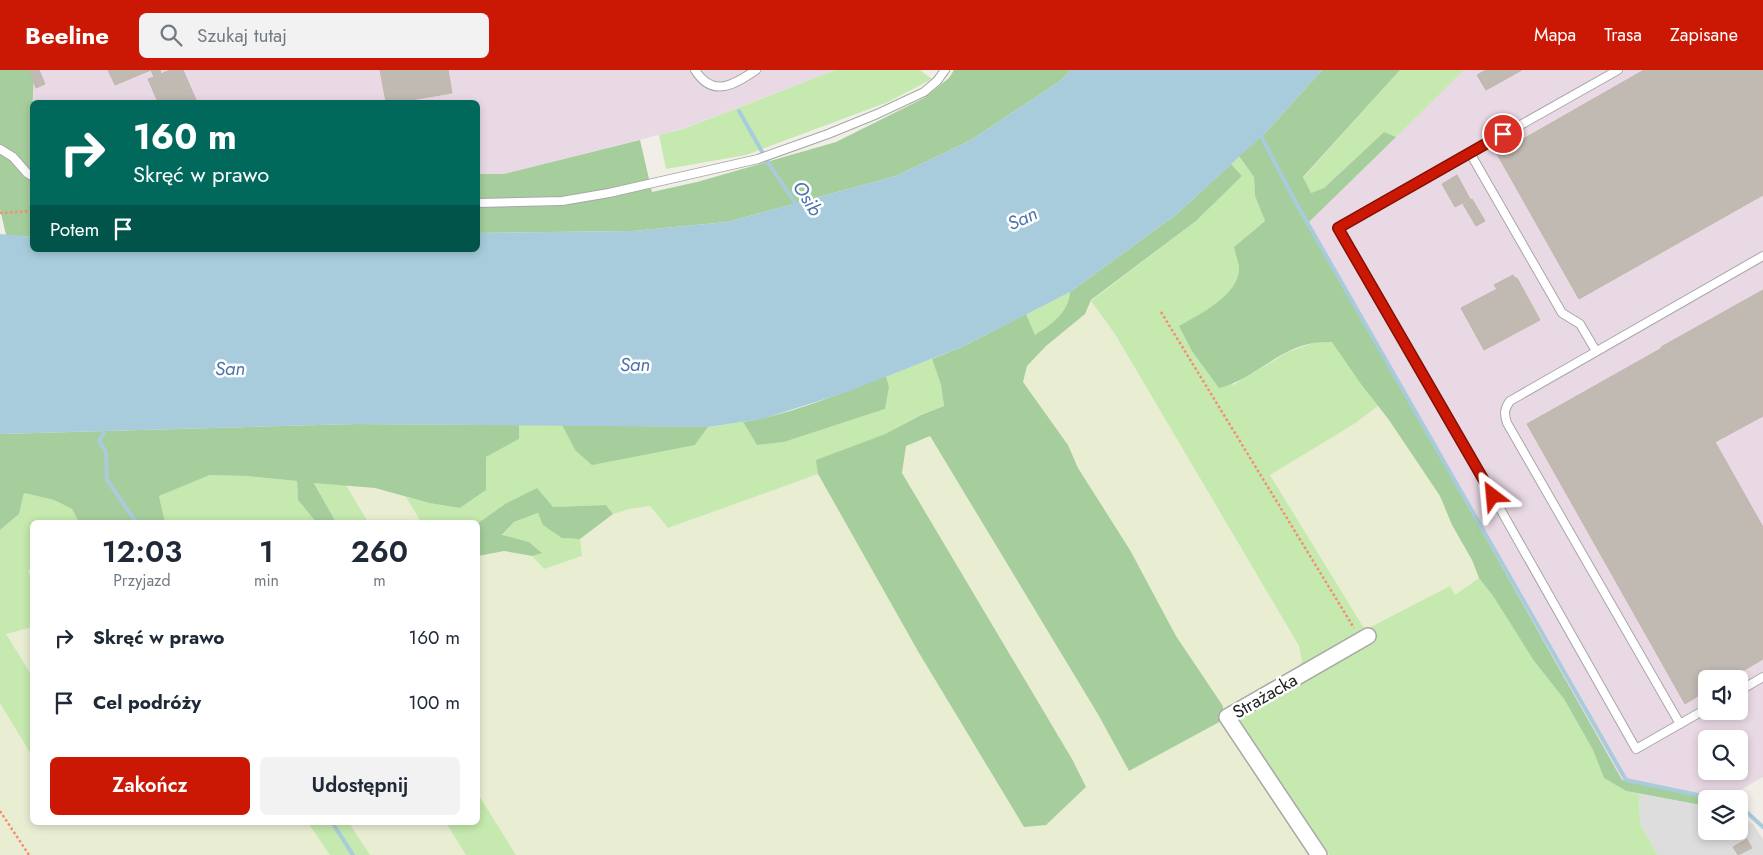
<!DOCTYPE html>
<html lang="pl">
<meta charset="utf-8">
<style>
:root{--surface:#fff;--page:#f2f2f3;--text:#1f2937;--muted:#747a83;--accent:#cb1805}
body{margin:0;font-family:Jost,sans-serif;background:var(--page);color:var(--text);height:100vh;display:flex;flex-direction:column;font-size:19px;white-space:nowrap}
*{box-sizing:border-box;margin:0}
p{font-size:16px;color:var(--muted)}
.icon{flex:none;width:28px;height:28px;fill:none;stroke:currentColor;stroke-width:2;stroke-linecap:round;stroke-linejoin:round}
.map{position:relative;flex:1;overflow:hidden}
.panel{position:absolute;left:30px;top:450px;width:450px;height:305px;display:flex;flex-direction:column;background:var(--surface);border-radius:8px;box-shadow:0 2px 8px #0003}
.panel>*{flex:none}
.top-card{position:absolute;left:30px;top:30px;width:450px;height:152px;border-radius:8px;box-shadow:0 2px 8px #0003;background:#00695c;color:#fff;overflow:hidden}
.buttons{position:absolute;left:1698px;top:600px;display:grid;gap:10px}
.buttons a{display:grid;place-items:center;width:50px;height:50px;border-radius:8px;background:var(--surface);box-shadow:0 2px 8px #0003;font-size:25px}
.pin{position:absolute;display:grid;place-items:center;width:42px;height:42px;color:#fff;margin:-21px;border:2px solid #fff;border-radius:50%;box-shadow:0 1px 5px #0007}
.me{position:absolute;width:55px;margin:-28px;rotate:331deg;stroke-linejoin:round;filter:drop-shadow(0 0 4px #0008)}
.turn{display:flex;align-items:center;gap:18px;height:105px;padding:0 20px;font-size:22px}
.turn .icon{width:65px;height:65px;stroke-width:2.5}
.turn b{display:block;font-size:35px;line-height:42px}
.then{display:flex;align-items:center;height:48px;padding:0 20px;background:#0003;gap:10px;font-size:19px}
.eta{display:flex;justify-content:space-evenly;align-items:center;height:85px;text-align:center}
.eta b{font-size:30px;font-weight:600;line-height:35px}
.action{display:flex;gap:10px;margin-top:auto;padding:10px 20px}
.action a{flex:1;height:58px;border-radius:8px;background:var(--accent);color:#fff;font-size:20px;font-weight:600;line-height:58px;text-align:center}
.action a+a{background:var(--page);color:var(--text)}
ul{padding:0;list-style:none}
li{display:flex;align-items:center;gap:15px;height:65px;padding:0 20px}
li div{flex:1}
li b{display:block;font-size:19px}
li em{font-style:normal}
header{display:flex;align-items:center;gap:30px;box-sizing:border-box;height:70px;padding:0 25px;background:var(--accent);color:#fff}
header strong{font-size:24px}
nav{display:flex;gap:28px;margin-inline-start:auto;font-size:18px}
.search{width:350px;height:45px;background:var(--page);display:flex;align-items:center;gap:12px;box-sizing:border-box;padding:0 18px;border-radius:8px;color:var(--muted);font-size:19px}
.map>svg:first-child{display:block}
.residential{fill:#dedddd}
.industrial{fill:#e9d9e4;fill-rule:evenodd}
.farmland{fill:#e9eed3}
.grass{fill:#c5e9ae}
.forest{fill:#a6ce9c}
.water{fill:#a8ccdc}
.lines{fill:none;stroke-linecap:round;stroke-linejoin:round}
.stream{stroke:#a8ccdc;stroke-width:4}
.building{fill:#c1bab3;stroke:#c2b6a9}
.lane-casing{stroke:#a7a7a7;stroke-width:10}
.street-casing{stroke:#a7a7a7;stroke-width:18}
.path{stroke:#f68c71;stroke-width:2.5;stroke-dasharray:2.5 2.5;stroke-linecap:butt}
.lane{stroke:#fff;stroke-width:8}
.street{stroke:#fff;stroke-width:15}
.route-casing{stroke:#841003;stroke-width:12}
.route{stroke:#cb1805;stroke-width:9}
.labels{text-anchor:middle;stroke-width:5;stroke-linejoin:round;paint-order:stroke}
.street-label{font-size:18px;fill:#202020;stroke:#fff}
.water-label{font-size:19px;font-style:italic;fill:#4e74ae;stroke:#fff}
</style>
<header>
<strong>Beeline</strong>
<div class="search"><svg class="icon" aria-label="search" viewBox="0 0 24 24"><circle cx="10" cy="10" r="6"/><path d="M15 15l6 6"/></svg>Szukaj tutaj</div>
<nav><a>Mapa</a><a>Trasa</a><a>Zapisane</a></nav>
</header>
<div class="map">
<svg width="1763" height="785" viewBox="0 0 1763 785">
<rect width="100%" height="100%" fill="#f0eee7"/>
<polygon class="residential" points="1639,724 1706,736 1706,761 1739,761 1739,746 1753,754 1763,769 1763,785 1658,785 1640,754"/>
<g class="industrial">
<polygon points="34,0 836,0 682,59 504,104 478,104 478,32 33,32"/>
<path d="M1464,0H1763V707L1725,729H1718L1622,711L1308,153ZM1706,609H1739V641H1706ZM1706,669H1739V701H1706Z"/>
</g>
<g class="farmland">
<polygon points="1091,231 1115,264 1299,576 1302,591 1299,597 1223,641 1223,635 1176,566 1130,480 1078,398 1068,375 1023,312 1027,296 1046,276 1085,244"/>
<polygon points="1378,336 1389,350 1440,426 1452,455 1472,490 1479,508 1455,525 1450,516 1365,561 1270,405 1354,354"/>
<polygon points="930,366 1099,646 1129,701 1223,650 1314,785 516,785 478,724 478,486 504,481 532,486 544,499 582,486 580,469 613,444 629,439 650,436 668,458 818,404 919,583 1024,757 1046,755 1086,717 1072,689 901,403 906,376"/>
<polygon points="346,415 375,418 406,427 421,452 368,452"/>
<polygon points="32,557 32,606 5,564"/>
<polygon points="0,633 32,686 32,752 308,753 330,785 0,785"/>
<polygon points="349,753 446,753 466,785 370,785"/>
</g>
<g class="grass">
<polygon points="836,0 920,0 932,9 888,32 746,85 666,99 659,65 683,59"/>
<polygon points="1400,0 1464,0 1396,67 1384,62 1324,118 1311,123 1303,108"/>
<path d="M1239,86L1254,107L1255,126L1265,151L1234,177C1236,183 1238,190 1239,197C1240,225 1201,244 1180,256L1233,315L1288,282L1312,273L1332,271L1378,336L1354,354L1270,405L1365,560L1450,516L1455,525L1479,508L1493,526L1534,591L1564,629L1593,680L1604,708L1626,721L1639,724L1640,754L1658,785H1329L1237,649L1375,569L1365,561L1299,597L1302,591L1299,576L1115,264L1091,231L1196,151L1242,106L1231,94Z"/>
<path d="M1070,222C1069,242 1051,255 1035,265L1026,244Z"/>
<polygon points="932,289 941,315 944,336 920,345 885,364 817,390 818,404 668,458 650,436 629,439 613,444 606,435 553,437 505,434 478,453 421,452 406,427 429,433 460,438 486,420 486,387 519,369 519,355 562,355 575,380 695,375 708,357 743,352 757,375 784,372 885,339 889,317 886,306"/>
<polygon points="210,405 247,406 297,411 298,430 316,452 165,452 159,426"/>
<polygon points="314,412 346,415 368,452 336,452"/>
<polygon points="24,423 54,430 72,439 79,452 32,452 32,499 28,500 32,511 32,557 6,564 32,606 32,686 0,633 0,460 19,444"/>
<polygon points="538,443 562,468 580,469 582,486 544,499 532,486 541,482 529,472 502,466 514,452"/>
<polygon points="478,724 516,785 466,785 446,753 478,752"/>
<polygon points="308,753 349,753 370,785 330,785"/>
</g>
<g class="forest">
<polygon points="0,0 34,0 30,99 32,100 32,167 6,165 0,139"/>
<polygon points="954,0 1071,0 1060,11 971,70 896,106 727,152 633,161 478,163 478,104 504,104 640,70 652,122 697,112 836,72 924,28 949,8"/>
<path d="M1322,0H1400L1303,107L1311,123L1324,118L1384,62L1396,67L1308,153L1622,710L1718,729H1706V736L1626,721L1604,708L1593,680L1564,629L1534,591L1493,526L1479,508L1472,490L1452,455L1440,426L1389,350L1361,314L1332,272C1326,272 1319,272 1313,273C1278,279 1253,310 1219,318L1192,281L1179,256C1200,244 1240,225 1239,197C1238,190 1235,183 1234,177L1265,151L1255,126L1254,107L1239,86L1267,61Z"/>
<path d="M1231,94L1242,106L1196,151L1091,230L1085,244L1046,276L1027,296L1023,312L1068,375L1078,398L1130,480L1176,566L1223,636V650L1129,701L1099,646L930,366L906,376L902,403L1072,689L1086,717L1046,755L1024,757L919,583L818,404L816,390L885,364L921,345L944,336L941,315L932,289L962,277L1026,244L1035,265C1051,255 1069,242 1070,222L1177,144Z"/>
<path d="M886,306L889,317L885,339L784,372L757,375L743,352C789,345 842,323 886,306Z"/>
<polygon points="356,354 519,355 519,369 486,387 486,420 460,438 429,433 375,418 314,413 336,452 316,452 298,430 297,411 247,406 210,405 159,426 165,452 79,452 72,439 54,430 24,423 19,444 0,460 0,364"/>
<polygon points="562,355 708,357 695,375 592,395 575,380"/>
<polygon points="537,418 553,437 606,435 613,444 580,469 562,468 543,455 538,443 514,452 502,465 529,472 542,483 532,486 504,481 478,486 478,453 505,434"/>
</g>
<polygon class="water" points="1071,0 1322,0 1267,61 1177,144 1070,222 962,277 844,323 762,349 708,357 356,354 0,364 0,164 32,167 32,180 478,180 478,163 633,161 727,152 896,106 971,70 1060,11"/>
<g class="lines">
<g class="stream">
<polyline points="739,41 769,94 798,137"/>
<polyline points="1260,64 1295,131 1626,710 1717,729"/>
<polyline points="105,357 103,364 99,371 106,382 107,410 136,452"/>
<polyline points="1739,735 1763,757"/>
<polyline points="332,752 353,785"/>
</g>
</g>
<g class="building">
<polygon points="29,0 39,0 45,14 36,18"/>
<polygon points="108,0 151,0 115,15"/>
<polygon points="151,0 160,0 161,4 170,0 183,0 197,32 158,32 148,9 154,7"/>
<polygon points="380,0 448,0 452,23 399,32 386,32"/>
<polygon points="1486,0 1522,0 1486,20 1477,5"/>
<polygon points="1644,0 1763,0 1763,125 1579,229 1497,84"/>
<polygon points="1457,105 1470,129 1455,137 1442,114"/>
<polygon points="1472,129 1485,151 1476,156 1463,134"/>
<polygon points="1513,205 1515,208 1517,208 1540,250 1484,280 1461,238 1497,219 1494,215"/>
<polygon points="1763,220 1763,346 1715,372 1661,277"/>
<polygon points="1662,278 1763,457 1763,589 1729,609 1706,609 1706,621 1685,634 1527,354"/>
<polygon points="1747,769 1752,778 1738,785 1733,777"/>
</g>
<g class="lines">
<defs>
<g id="lane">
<path d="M695,0C713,29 735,14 756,0"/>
<polyline points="1618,0 1338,158 1455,359 1636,679 1706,639"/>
<polyline points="0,79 13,87 27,103 32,106"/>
<polyline points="1470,83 1562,243 1580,254 1596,281"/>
<polyline points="478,133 562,131 609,123 758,89 828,64 877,44 924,22 937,11 945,0"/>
<polyline points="1739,621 1763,607"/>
<path d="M1680,654L1507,353C1504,344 1504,339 1510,331L1763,186"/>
</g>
<polyline id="street" points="1319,785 1227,647 1368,566"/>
</defs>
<use href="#lane" class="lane-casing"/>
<use href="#street" class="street-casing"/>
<g class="path">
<polyline points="0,143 32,141"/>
<polyline points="1161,242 1354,558"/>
<polyline points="0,741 29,785"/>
</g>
<use href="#lane" class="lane"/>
<use href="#street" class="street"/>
</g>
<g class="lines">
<defs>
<polyline id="route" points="1493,426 1338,158 1503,64"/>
</defs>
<use href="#route" class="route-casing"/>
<use href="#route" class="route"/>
</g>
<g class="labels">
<g class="street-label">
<text transform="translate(1265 626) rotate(-30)" y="6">Strażacka</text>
</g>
<g class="water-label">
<text transform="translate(808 128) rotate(57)" y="7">Osib</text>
<text transform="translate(1022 148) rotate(-25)" y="7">San</text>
<text transform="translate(635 294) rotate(-1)" y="7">San</text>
<text transform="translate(230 298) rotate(-1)" y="7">San</text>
</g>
</g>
</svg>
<div class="buttons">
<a><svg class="icon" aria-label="sound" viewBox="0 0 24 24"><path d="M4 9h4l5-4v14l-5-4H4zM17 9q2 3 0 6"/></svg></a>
<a><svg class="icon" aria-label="search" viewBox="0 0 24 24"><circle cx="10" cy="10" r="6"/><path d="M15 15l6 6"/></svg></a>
<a><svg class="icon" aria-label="layers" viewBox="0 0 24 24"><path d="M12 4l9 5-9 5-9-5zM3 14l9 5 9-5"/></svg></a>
</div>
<div class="pin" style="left:1503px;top:64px;background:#d93025"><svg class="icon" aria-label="arrive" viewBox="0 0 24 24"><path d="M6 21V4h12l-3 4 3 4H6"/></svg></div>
<svg class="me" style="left:1493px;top:426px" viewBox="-20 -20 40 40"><path d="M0-17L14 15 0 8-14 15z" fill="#cb1805" stroke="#fff" stroke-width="4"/></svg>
<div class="top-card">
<div class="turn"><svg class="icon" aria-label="right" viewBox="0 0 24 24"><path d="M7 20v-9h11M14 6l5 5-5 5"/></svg><div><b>160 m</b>Skręć w prawo</div></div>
<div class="then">Potem<svg class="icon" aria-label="arrive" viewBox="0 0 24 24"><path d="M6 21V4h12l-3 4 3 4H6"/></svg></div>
</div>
<section class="panel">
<div class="eta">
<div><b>12:03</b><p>Przyjazd</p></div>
<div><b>1</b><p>min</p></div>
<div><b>260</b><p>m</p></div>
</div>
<ul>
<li><svg class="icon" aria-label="right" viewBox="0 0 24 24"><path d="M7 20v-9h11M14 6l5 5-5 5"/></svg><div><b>Skręć w prawo</b></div><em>160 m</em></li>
<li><svg class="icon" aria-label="arrive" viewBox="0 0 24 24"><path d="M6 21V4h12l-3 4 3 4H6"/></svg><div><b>Cel podróży</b></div><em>100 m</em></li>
</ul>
<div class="action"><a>Zakończ</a><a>Udostępnij</a></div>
</section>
</div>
